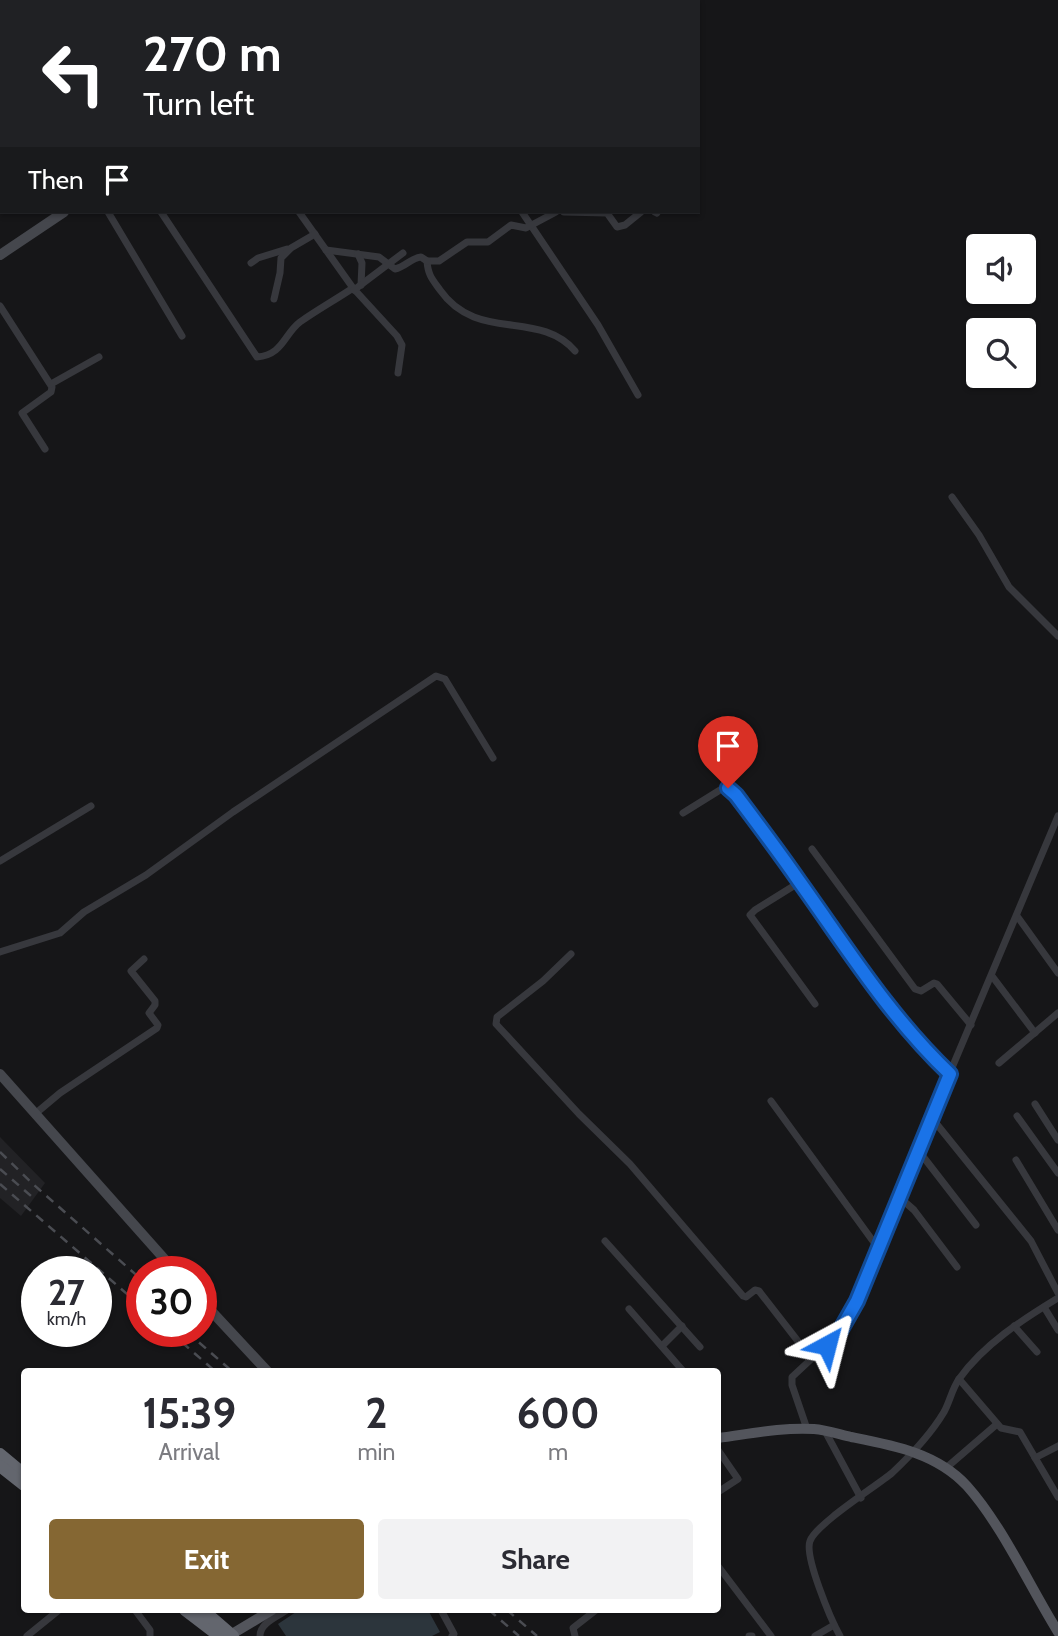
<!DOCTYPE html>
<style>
:root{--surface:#fff;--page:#f2f2f3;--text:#2b2b33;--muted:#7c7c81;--accent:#856733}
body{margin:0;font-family:Cabin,sans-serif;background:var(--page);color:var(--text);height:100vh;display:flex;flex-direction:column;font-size:26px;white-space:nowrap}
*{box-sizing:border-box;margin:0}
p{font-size:23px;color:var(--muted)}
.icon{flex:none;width:38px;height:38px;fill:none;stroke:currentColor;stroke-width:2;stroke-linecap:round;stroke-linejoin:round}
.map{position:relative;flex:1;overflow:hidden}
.sheet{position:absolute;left:21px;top:1368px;width:700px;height:245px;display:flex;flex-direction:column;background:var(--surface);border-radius:7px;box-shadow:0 2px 5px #0004}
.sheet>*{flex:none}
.top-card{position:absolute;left:0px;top:0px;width:700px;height:214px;box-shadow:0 2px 5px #0004;background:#202124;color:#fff;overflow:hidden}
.tools{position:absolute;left:966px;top:234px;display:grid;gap:14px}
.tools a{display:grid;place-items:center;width:70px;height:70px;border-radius:7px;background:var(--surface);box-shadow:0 2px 5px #0004;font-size:35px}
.speed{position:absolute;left:21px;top:1256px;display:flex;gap:14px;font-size:35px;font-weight:700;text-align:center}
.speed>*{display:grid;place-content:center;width:91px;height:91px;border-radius:50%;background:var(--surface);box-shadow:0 2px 5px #0004;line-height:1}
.speed small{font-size:18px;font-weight:400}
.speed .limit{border:10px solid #d22;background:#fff;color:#111}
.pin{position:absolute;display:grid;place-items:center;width:60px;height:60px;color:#fff;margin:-72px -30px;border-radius:50% 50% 50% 0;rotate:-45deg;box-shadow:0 0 7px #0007}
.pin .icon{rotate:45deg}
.me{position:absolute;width:77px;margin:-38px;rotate:38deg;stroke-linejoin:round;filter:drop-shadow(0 0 5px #0008)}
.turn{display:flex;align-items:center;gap:24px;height:147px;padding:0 28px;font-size:32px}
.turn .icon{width:91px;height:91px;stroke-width:2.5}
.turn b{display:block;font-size:49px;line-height:60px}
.then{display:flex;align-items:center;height:66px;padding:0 28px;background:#0003;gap:14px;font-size:26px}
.eta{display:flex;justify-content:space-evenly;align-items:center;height:119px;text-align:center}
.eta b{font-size:42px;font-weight:700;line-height:49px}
.button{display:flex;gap:14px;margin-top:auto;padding:14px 28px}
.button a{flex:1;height:80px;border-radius:7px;background:var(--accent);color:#fff;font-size:28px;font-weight:700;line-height:80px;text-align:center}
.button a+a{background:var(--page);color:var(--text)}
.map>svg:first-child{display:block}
.built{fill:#222225}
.water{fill:#2c353c}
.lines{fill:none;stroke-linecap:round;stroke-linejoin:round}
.street{stroke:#37383d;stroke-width:7}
.secondary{stroke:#45474d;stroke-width:10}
.primary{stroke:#53555c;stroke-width:10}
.highway{stroke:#63666e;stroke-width:12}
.rail{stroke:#4a4c52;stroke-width:2.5;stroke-dasharray:9 7;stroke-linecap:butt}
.route-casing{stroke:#114b97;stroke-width:18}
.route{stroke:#1a73e8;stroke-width:12}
</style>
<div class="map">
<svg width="1058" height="1636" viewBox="0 0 1058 1636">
<rect width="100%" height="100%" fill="#161618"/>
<polygon class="built" points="0,1137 45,1183 21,1216 0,1198"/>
<polygon class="water" points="299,1610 428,1610 440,1632 432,1636 286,1636 278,1624"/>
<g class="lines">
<g class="street">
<polyline points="401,0 402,2"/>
<polyline points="172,2 174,0"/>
<polyline points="0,105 2,107"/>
<polyline points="0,133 2,134"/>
<polyline points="108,212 182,336"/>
<path d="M161,212L257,357C283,355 284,334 300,322C317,310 335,300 353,288"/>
<polyline points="299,212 353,288 397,336 402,345 398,373"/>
<polyline points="522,212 598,325 638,395"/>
<path d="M556,212L526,228L511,225L488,242H467L439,261H427C428,275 432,279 440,290C477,343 539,309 575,351"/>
<polyline points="564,212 607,213 617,227 625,225 641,212"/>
<polyline points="655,212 657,213"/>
<path d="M326,250L379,257L395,269C405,267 411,258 421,257L427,261"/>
<polyline points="358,254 362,263 361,285"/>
<polyline points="251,263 258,258 287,249"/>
<polyline points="354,290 403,253"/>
<polyline points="274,299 280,273 281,258 291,248 315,234"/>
<polyline points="0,306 52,387 51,392 22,413 45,449"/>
<polyline points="51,384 99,357"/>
<polyline points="952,497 979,535 1009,587 1058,636"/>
<path d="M683,813L720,790L728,788L733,792C810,882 863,992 950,1075"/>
<polyline points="812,849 915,989 921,991 934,983 937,984 971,1025"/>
<polyline points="0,861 91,806"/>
<polyline points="800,882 755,910 750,915 815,1004"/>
<polyline points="1017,916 1058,973"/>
<polyline points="0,952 60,933 84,912 146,875 233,812 436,676 445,679 493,758"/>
<polyline points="571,954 543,981 497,1017 496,1024 579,1114 630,1164 743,1296 746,1297 755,1290 759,1291 811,1358"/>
<polyline points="992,976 1035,1033"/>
<polyline points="999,1063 1058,1013"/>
<polyline points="771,1101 878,1248"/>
<polyline points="1035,1104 1058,1140"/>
<polyline points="35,1114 60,1093 157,1028 158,1025 149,1013 155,1005 155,1001 131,971 144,959"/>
<polyline points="1017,1116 1058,1173"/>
<polyline points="931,1117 1031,1241 1058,1293"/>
<polyline points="918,1150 976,1225"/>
<polyline points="1016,1160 1058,1230"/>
<polyline points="898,1196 914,1210 957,1267"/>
<polyline points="605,1241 700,1347"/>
<polyline points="1044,1307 1058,1330"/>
<polyline points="629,1309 684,1372"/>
<polyline points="1014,1326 1037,1352"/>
<polyline points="662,1346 682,1326"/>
<polyline points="959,1379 1001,1428 1020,1432 1058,1497"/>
<polyline points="807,1429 792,1385 792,1377 835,1337 857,1301 898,1196 1058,816"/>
<polyline points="825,1431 861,1498"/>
<polyline points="718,1450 738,1479 718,1492"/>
<polyline points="1035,1458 1058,1446"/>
<polyline points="946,1468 997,1424"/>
<polyline points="718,1566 771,1636"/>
<polyline points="135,1610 150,1630 150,1636"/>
<polyline points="441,1610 454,1634 452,1636"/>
<polyline points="27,1636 59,1610"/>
<path d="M260,1636C260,1623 277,1617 287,1610"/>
<polyline points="575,1636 573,1628 596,1610"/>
<polyline points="749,1636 752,1636"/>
<polyline points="815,1636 834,1625"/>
<path d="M840,1636C831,1620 804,1556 810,1541C816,1524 875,1487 892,1473C910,1456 931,1434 944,1412C950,1401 952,1389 959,1379C984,1344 1022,1320 1058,1298"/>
</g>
<g class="secondary">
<polyline points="377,2 379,0"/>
<polyline points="0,255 64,212"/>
<polyline points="0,1074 176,1272"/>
<polyline points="201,1300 268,1372"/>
</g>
<g class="primary">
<path d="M718,1438C749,1434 782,1427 814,1429C826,1430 838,1434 851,1437C892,1445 937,1453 967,1486C1002,1525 1030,1587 1058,1632"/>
<polyline points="232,1634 272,1610"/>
</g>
<g class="highway">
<polyline points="0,1454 24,1474"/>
<polyline points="0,1466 24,1485"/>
<polyline points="185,1610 219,1636"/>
<polyline points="203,1610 233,1636"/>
</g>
<g class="rail">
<polyline points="0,1152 34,1185 142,1280"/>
<polyline points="0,1169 31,1196"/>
<polyline points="0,1184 142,1307"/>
<polyline points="170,1332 216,1372"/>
<polyline points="187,1332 233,1372"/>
<polyline points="489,1610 519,1636"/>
<polyline points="507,1610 537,1636"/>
</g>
</g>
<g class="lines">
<defs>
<path id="route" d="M728,788L736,795C757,823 779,852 799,881C847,948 890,1017 950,1074L857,1301L840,1331L827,1345"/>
</defs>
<use href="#route" class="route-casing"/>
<use href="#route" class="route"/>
</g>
</svg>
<div class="tools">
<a><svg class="icon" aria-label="sound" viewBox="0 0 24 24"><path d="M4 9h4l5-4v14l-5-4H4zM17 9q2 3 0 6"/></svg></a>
<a><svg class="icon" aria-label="search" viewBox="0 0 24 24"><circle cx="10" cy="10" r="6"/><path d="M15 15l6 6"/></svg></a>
</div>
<div class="speed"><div>27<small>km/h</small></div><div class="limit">30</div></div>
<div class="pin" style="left:728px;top:788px;background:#d93025"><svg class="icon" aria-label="arrive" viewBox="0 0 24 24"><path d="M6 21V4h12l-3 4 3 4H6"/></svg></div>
<svg class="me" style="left:827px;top:1345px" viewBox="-20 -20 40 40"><path d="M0-17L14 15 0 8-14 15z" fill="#1a73e8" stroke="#fff" stroke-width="4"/></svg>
<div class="top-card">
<div class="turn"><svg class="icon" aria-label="left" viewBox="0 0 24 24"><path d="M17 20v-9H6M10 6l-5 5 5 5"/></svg><div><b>270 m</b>Turn left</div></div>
<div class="then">Then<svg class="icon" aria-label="arrive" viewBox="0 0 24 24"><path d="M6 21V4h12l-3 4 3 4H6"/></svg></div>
</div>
<section class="sheet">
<div class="eta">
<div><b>15:39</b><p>Arrival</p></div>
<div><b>2</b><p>min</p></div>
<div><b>600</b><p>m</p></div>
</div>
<div class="button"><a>Exit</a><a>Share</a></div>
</section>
</div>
